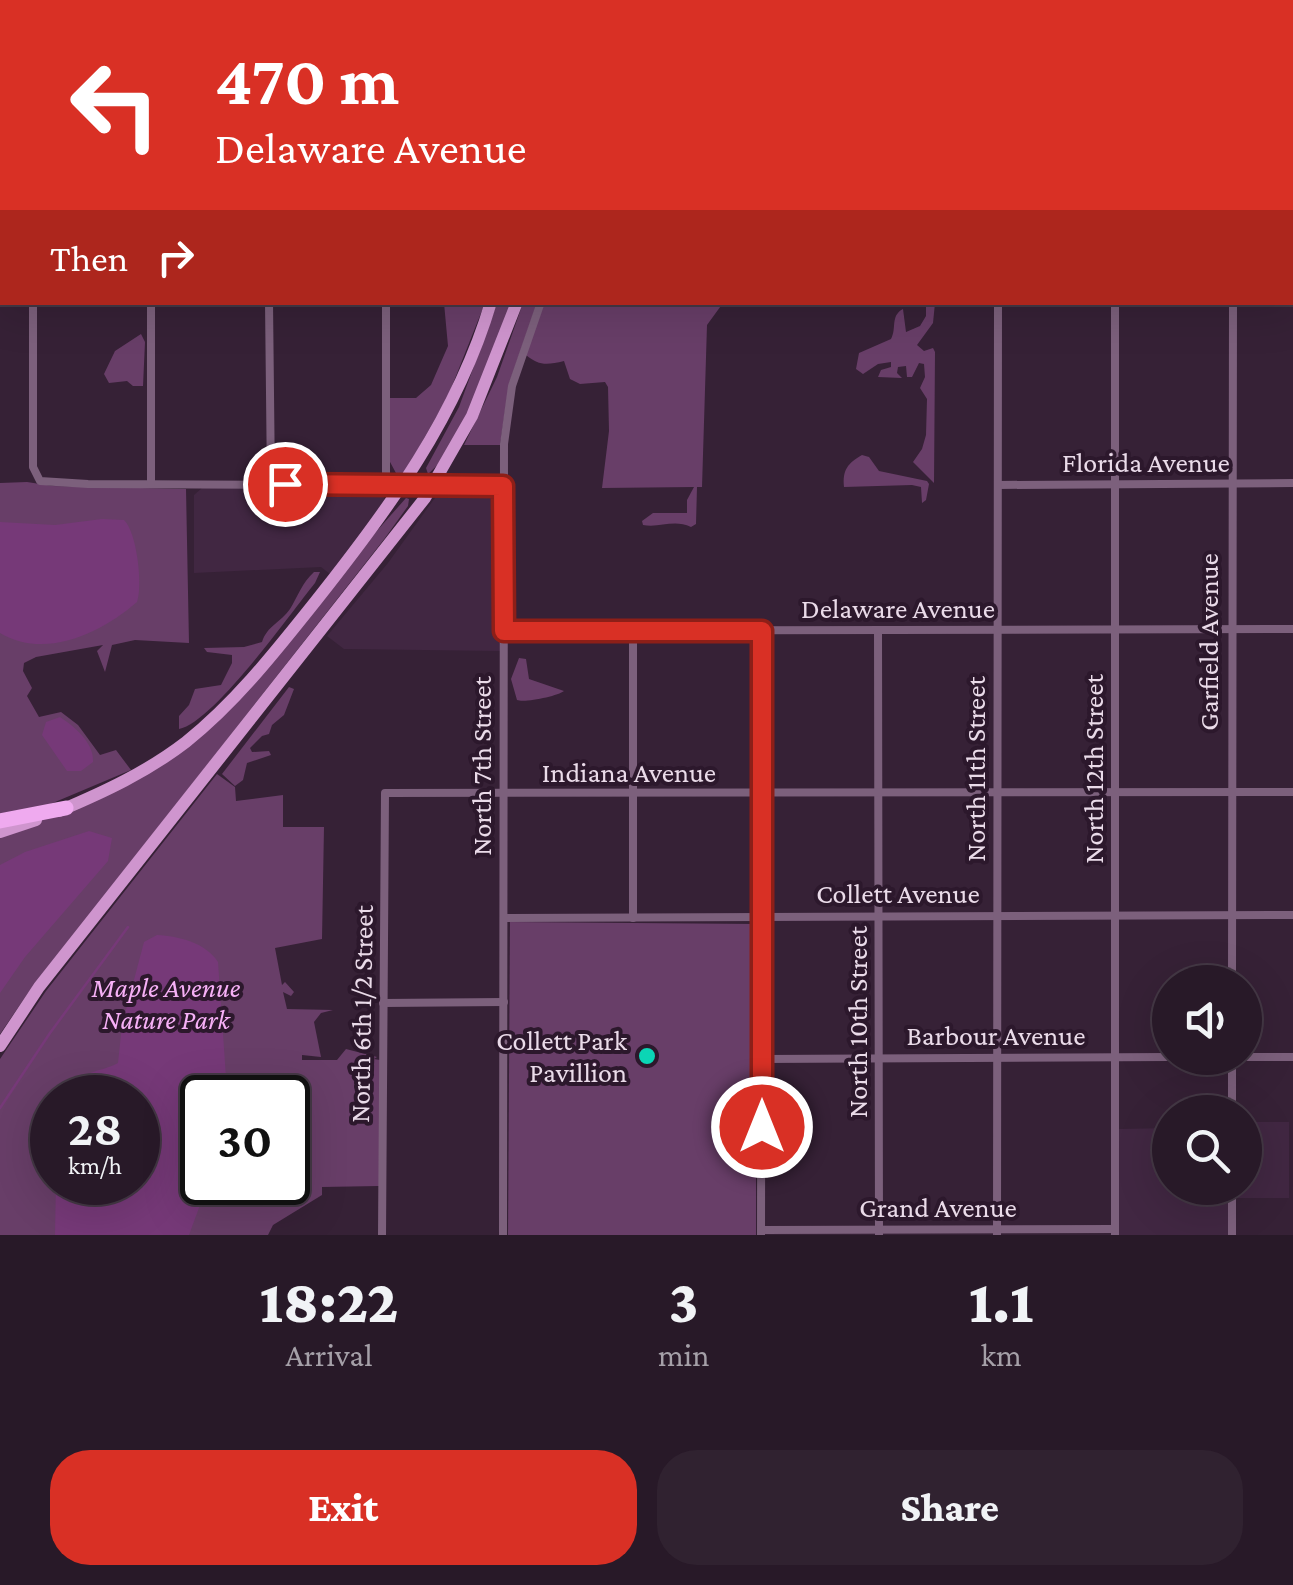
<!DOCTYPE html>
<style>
:root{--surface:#281928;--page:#302230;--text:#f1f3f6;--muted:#a5a0a8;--line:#443845;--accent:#d93025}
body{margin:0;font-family:"Crimson Pro",serif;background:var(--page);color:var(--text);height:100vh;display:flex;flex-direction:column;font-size:38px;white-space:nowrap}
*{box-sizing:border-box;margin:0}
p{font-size:32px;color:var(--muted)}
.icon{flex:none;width:55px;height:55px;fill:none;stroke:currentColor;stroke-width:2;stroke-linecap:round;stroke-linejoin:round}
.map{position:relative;height:1235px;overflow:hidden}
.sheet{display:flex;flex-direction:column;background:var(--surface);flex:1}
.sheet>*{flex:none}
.hud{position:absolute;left:0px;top:0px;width:1295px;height:305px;box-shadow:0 10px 40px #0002,0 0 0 2px var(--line);background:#d93025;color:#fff;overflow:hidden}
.tools{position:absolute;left:1152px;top:965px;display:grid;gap:20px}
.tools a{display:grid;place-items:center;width:110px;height:110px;border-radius:50%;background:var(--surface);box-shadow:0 10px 40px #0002,0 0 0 2px var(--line);font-size:50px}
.speed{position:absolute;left:30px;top:1075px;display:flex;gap:20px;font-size:50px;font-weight:700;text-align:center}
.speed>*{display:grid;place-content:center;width:130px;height:130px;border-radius:50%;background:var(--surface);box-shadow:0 10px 40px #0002,0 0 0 2px var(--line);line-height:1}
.speed small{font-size:25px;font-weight:400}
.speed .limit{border:5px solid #111;border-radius:15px;background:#fff;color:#111}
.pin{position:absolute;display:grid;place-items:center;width:85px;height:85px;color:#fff;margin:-42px;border:5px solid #fff;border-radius:50%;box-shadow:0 2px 10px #0007}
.me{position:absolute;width:110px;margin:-55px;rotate:0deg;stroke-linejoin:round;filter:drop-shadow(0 0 8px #0008)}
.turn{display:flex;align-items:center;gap:35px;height:210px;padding:0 50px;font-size:45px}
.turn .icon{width:130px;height:130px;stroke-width:2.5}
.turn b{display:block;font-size:70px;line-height:85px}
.then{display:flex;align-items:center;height:95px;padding:0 50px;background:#0003;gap:20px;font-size:38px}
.eta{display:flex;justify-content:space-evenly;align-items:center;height:170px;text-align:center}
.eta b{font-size:60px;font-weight:800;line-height:70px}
.action{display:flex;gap:20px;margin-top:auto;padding:20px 50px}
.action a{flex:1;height:115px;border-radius:40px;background:var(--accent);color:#fff;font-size:40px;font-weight:800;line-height:115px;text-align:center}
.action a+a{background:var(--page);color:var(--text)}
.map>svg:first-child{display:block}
.built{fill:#412742}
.green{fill:#683e68;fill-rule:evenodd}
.water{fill:#763978}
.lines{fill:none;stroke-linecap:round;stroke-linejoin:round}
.stream{stroke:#763978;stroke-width:2.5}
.river{stroke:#763978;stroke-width:12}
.street{stroke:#7c607c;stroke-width:8}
.primary{stroke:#cf95ce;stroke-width:12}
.highway{stroke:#efaaef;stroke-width:15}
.route-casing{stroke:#8d1f18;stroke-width:25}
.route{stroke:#d93025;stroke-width:18}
.poi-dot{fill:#0bd5b5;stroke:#2c182c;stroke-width:4}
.labels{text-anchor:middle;stroke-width:8;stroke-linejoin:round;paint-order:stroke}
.street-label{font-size:28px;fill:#eadbe9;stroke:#2c182c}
.park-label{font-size:28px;font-style:italic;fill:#f6b0f6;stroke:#2c182c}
.poi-label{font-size:28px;fill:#eadbe9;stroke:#2c182c;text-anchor:end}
</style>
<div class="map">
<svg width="1293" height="1235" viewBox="0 0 1293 1235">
<rect width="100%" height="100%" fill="#362136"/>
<g class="built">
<polygon points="202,488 375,488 382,492 385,500 330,574 321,567 194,573 194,495"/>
<polygon points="449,488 491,490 500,501 500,651 344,649 327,636 388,563 437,495"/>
<polygon points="1245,1122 1289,1122 1289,1198 1235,1198 1235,1188 1245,1188"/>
<polygon points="1170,1128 1170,1188 1228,1188 1228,1235 1119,1235 1119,1129"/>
</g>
<g class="green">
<polygon points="444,303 485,303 448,396 405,472 397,475 389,460 389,398 416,398 431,385 448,346"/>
<path d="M497,303H512C496,345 462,449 428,474L426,468L459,407Z"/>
<polygon points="523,303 537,303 509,384 500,445 464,445 497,377"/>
<path d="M544,303H723L707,325L702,487H697L696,524L691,527C674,519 660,528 643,525L642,521L653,513H687V500L694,487L602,488L609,431L608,387L605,382L580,384L570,379L564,361C547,365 539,366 526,355Z"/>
<path d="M926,303H935L933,323L917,345L924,351L933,348L935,352L934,483L913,462L922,449L926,435L927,399L920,388L925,377L924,364L919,363L912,377H907L906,366L898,367L897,373L902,378L878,377L881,370L891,367V362L878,364L863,374L856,369L859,353L891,339C897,328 890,316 903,309L906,332L920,326L926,316Z"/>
<polygon points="141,334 145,342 143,386 133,386 127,381 109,383 104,374 115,351"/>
<path d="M862,455L869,457L879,471L927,481L929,484L926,500L922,503L921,487L912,485L844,487C842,470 848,463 862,455Z"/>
<polygon points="27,482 53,486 186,489 189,643 135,640 112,645 105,672 97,651 103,645 36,657 24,663 23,671 32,688 27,696 39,717 61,712 78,725 100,755 116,750 131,770 48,805 0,818 0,483"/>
<polygon points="406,498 409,499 408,506 385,538 28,993 0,1034 0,834 184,749"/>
<path d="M314,572H320L315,583C290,614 213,723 179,729V716L189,705L195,689L221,685L232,663V655L207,652L204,648L244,647L262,642C267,626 281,622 290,609C298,596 302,583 314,572Z"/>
<path d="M519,658L526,659L529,679L564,691C558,696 525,703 517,700L511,679Z"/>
<polygon points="289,687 294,689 284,715 272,725 269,734 262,736 250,748 252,752 269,751 271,755 247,763 243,780 235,786 222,774"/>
<path d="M217,774L235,787L236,801L283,795V827H324L322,939L275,948L282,985L285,982L294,992L291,996L283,992L287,1009L333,1010L321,1013L314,1022L321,1057L302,1055V1060H337L346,1049L377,1057L374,1059L380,1060L379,1186L322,1187V1195L273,1225L268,1235H0V1059L46,991ZM52,1098H138V1182H52ZM202,1098H288V1182H202Z"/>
<polygon points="510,922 756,924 756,1235 508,1235"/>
</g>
<g class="water">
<path d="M102,519L124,520C137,532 143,586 137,602C101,633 46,660 0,633V522L55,525Z"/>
<path d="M60,717C75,727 94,743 93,762L81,771H67L42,735L46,722Z"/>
<polygon points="89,831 112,838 108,861 25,957 0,993 0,865 25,852"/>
<path d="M157,935C179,936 206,943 218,962L226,1077L224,1097L202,1098V1182L208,1183L189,1235H55L56,1183L138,1182V1098L77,1097C84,1065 96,1075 118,1063L122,1025L144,942Z"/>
</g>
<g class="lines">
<g class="stream">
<polyline points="1292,62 1293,62"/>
<polyline points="0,1108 50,1033 128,927"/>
</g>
<g class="river">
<polyline points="1283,0 1283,2"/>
<polyline points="1292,30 1293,32"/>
</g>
<g class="street">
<polyline points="149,0 149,2"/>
<polyline points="386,0 386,2"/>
<polyline points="504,0 504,2"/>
<polyline points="33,2 33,0"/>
<polyline points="269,2 269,0"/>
<polyline points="572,2 572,0"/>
<polyline points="998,2 998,0"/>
<polyline points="1115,2 1116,0"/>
<polyline points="0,58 2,58"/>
<polyline points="0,203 2,203"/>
<polyline points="1292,277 1293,277"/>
<polyline points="0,296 2,296"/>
<polyline points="33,302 33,467 40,481 88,484 503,486"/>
<polyline points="269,302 271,484"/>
<polyline points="386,302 386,484"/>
<polyline points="151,484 151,302"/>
<polyline points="998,485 1293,483"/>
<polyline points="878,630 879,1235"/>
<polyline points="503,631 1293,629"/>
<polyline points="633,631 633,918"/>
<polyline points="504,918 1293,915"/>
<polyline points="1232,982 1233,302"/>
<polyline points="383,1003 504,1002"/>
<polyline points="1245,1057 1293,1057"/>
<polyline points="1232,1058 1232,1112"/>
<polyline points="762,1059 1170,1057"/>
<polyline points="1232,1188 1232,1235"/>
<polyline points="761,1230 1115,1229"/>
<polyline points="382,1235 385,793 1293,792"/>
<polyline points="503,1235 504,444 512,386 541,302"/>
<polyline points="761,1235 762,631"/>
<polyline points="997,1235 998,302"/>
<polyline points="1115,1235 1115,302"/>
</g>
<g class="primary">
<polyline points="526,2 526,0"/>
<polyline points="551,2 551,0"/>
<path d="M59,811C104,792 147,772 186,742C236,702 275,652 315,602C388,510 457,417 491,302"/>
<polyline points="0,832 36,820"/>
<polyline points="0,1046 39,987 425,498 472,416 517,302"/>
</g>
<polyline class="highway" points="0,821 66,808"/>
</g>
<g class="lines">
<defs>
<polyline id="route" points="285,484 503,486 504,631 762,631 762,1127"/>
</defs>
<use href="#route" class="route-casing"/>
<use href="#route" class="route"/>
</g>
<circle class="poi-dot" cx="647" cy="1056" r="10"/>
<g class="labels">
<g class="street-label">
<text x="1146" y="472">Florida Avenue</text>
<text x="898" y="618">Delaware Avenue</text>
<text transform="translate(1208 642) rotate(-90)" y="10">Garfield Avenue</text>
<text transform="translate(481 766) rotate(-90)" y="10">North 7th Street</text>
<text transform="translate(975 769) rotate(-90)" y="10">North 11th Street</text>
<text transform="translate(1093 769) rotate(-90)" y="10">North 12th Street</text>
<text x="629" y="782">Indiana Avenue</text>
<text x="898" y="903">Collett Avenue</text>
<text transform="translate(361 1014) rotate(-89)" y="10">North 6th 1/2 Street</text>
<text transform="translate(857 1022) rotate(-90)" y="10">North 10th Street</text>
<text x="996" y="1045">Barbour Avenue</text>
<text x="938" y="1217">Grand Avenue</text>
</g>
<g class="park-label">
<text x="166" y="997">Maple Avenue<tspan x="166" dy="32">Nature Park</tspan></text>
</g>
<g class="poi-label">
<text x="627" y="1050">Collett Park<tspan x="627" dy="32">Pavillion</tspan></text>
</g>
</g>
</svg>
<div class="tools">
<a><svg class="icon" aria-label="sound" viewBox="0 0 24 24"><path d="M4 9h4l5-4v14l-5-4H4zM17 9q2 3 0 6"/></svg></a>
<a><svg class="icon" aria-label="search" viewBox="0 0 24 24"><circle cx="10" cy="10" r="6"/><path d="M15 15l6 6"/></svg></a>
</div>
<div class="speed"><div>28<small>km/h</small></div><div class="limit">30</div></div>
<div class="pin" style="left:285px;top:484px;background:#d93025"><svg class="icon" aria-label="arrive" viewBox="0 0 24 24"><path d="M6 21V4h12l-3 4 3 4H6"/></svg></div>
<svg class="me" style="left:762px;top:1127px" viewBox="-20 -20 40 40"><circle r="17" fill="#d93025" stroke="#fff" stroke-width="3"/><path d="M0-11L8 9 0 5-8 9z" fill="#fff"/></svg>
<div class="hud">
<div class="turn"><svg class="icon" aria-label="left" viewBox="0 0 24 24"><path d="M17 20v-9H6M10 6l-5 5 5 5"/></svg><div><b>470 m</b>Delaware Avenue</div></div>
<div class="then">Then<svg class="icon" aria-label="right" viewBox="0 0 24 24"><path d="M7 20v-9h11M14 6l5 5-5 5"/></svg></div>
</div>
</div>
<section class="sheet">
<div class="eta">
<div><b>18:22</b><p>Arrival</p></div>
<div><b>3</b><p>min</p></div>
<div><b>1.1</b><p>km</p></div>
</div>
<div class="action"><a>Exit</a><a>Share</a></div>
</section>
